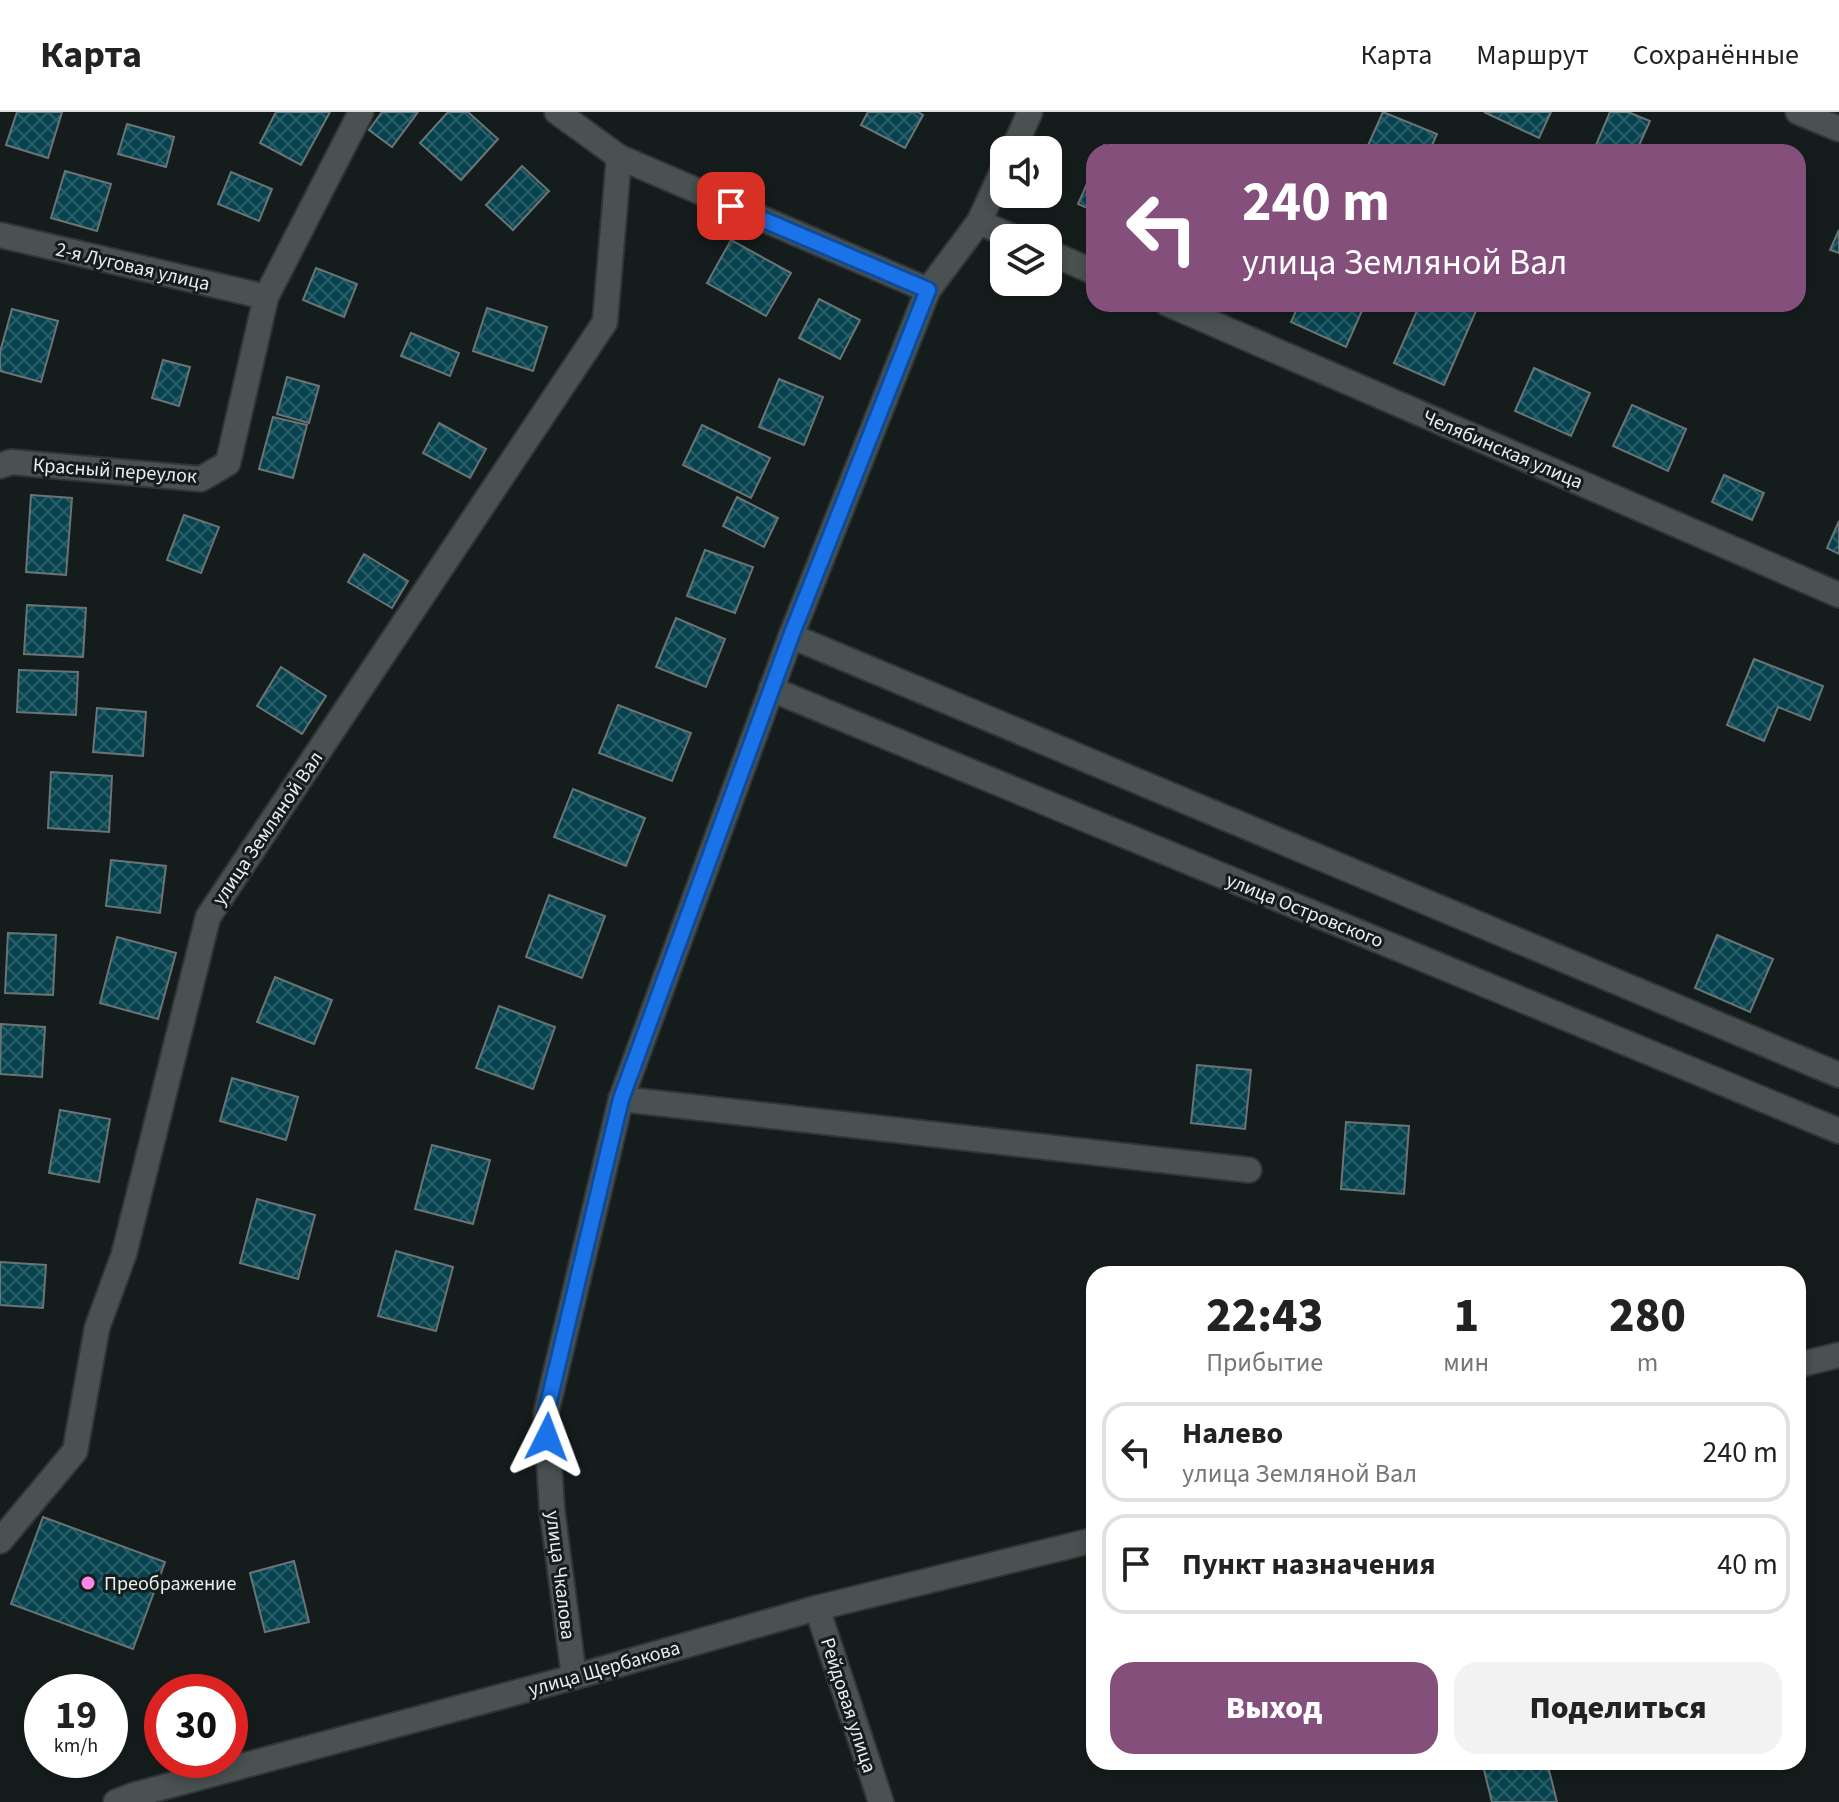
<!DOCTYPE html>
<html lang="ru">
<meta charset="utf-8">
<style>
:root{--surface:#fff;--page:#f2f2f2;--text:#222;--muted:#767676;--line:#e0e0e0;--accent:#844f7a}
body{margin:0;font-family:"Source Sans 3",sans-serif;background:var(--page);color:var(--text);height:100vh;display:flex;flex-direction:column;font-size:30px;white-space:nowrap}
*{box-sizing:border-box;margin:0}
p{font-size:26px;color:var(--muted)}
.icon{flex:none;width:44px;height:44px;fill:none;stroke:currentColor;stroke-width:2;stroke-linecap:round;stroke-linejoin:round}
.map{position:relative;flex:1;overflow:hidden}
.details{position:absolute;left:1086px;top:1154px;width:720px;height:504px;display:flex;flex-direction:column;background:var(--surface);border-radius:24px;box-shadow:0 4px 12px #0003}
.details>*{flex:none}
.banner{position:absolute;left:1086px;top:32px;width:720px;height:168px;border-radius:24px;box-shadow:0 4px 12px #0003;background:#844f7a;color:#fff;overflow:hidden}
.buttons{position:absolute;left:990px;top:24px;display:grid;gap:16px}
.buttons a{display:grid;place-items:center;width:72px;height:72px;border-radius:16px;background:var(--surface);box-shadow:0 4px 12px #0003;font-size:40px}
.speed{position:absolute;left:24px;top:1562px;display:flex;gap:16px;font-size:40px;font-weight:700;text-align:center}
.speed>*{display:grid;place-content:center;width:104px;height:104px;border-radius:50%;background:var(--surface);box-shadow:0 4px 12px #0003;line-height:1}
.speed small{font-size:20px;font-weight:400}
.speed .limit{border:12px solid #d22;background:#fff;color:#111}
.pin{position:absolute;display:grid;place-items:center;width:68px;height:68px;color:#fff;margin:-34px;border-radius:16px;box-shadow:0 4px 12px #0006}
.me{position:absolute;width:88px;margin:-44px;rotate:3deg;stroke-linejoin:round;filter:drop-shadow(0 0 6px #0008)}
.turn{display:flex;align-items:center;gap:28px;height:168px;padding:0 24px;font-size:36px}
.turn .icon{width:104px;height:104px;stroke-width:2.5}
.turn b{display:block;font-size:56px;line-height:68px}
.eta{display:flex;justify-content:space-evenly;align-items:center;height:136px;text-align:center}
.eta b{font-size:48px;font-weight:800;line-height:56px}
.action{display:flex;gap:16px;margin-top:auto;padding:16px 24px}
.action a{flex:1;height:92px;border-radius:24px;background:var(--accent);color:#fff;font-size:32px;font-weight:800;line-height:92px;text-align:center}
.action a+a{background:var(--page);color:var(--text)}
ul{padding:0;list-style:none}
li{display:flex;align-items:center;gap:24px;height:100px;margin:0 16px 12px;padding:0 8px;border:4px solid var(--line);border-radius:24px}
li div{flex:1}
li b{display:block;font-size:30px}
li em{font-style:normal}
header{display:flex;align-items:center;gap:48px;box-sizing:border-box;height:112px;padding:0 40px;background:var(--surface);border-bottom:2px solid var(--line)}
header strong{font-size:38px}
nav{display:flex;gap:44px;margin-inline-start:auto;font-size:28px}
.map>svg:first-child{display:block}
.building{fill:url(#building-cross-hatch);stroke:#6a7476;stroke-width:2}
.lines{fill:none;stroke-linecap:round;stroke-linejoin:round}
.minor-casing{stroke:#313535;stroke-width:28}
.minor{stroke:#495251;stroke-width:24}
.route-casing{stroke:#114b97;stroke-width:20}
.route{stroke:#1a73e8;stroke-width:14}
.poi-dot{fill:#fb86e5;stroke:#151d1c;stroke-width:3}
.labels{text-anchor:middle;stroke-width:6;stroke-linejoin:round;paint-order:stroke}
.street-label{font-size:20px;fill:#e8eeed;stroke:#151d1c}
.poi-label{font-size:20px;fill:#e8eeed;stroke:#151d1c;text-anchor:start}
</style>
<header>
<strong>Карта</strong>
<nav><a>Карта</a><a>Маршрут</a><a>Сохранённые</a></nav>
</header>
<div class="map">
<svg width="1839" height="1690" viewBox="0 0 1839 1690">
<defs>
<pattern id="building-cross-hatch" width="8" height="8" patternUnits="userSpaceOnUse" patternTransform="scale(2)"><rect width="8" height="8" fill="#07434e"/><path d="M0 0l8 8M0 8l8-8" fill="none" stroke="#2b5e68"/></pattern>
</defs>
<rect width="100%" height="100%" fill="#151d1c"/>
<g class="building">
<polygon points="17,0 62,0 48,46 6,33"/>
<polygon points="276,0 330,0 301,53 260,31"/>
<polygon points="382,0 418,0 392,35 369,18"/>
<polygon points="448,0 468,0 498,27 461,68 420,31"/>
<polygon points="868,0 918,0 923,3 905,36 861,13"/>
<polygon points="1383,0 1437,22 1429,40 1365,40"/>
<polygon points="1484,0 1551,0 1539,26"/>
<polygon points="1610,0 1628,0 1650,9 1636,40 1593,40"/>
<polygon points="127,12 174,25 166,55 118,42"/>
<polygon points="1104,33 1120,40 1101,40"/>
<polygon points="522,54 549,79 513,118 486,93"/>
<polygon points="1094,56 1094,99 1078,92"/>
<polygon points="65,59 111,72 97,119 51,106"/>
<polygon points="231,60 272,77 259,109 218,92"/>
<polygon points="1839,118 1839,141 1830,138"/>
<polygon points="731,128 791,161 766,204 707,171"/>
<polygon points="316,156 357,172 344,205 303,188"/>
<polygon points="819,187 860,208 840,247 799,226"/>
<polygon points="1299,192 1365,192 1346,235 1291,210"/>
<polygon points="1420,192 1479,192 1444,273 1394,251"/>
<polygon points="487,196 547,215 533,259 473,239"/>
<polygon points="12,197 58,209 41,270 0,259 0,240"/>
<polygon points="411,221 459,241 450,264 401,244"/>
<polygon points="163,248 190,255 179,294 152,286"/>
<polygon points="1534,256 1590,281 1571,324 1515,299"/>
<polygon points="287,265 319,274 309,311 277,302"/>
<polygon points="779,267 823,285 804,333 759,315"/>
<polygon points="1632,293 1686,317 1668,359 1613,334"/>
<polygon points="273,305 307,313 293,366 259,357"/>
<polygon points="439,311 486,337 470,366 423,341"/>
<polygon points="702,313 770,346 751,386 683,353"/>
<polygon points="1724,363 1764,381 1752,408 1712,390"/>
<polygon points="31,383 72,386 66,463 26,460"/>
<polygon points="737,385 778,406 764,435 723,414"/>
<polygon points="184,403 219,415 201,461 167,448"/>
<polygon points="1839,409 1839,442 1827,436"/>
<polygon points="705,438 753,455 735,501 687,484"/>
<polygon points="364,442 408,469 392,496 348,470"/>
<polygon points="27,493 86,496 83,545 24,542"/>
<polygon points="676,506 725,527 706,575 656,555"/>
<polygon points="1754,547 1823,574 1810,608 1778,595 1764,629 1727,613"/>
<polygon points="281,555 326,584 302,622 257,594"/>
<polygon points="19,558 78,560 76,603 17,600"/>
<polygon points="618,593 691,621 672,669 599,641"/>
<polygon points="97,596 146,600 143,644 93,640"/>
<polygon points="51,660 112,664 109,720 48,716"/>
<polygon points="573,677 645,706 626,754 554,725"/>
<polygon points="111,748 166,754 160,801 106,794"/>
<polygon points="549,783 605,804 582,866 526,845"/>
<polygon points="8,821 56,823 53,883 5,881"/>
<polygon points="1717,823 1773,847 1750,900 1695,876"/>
<polygon points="117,825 176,841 158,907 100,891"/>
<polygon points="275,865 332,888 314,932 257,910"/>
<polygon points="499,894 555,915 533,977 476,956"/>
<polygon points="1,912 45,915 42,965 0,962"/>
<polygon points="1197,953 1251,958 1245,1017 1191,1011"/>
<polygon points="232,966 298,985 286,1028 220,1009"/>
<polygon points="60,998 110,1007 99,1070 49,1061"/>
<polygon points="1346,1010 1409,1014 1404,1082 1341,1077"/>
<polygon points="432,1033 490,1048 473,1112 415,1097"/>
<polygon points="257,1087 315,1103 298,1167 240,1151"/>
<polygon points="396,1139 453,1155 436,1219 378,1204"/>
<polygon points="0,1150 46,1153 43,1196 0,1193"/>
<polygon points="43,1405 165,1450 133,1537 11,1492"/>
<polygon points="294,1449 309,1510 265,1520 250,1461"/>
<polygon points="1482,1650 1547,1650 1557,1690 1492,1690"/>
</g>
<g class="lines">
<defs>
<g id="minor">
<polyline points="557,0 619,45 928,178"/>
<polyline points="1798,0 1839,17"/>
<polyline points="1013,38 1030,0"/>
<polyline points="979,110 1015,126"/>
<polyline points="0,123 266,185"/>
<polyline points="1048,140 1094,160"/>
<polyline points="1168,192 1839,483"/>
<polyline points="0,354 11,350 201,367 228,351 266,185 361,0"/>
<polyline points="791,524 1839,963"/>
<polyline points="771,577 1839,1019"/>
<polyline points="621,987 1249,1058"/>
<polyline points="1798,1253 1839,1243"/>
<polyline points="0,1429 75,1339 97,1216 124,1142 208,805 605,210 619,45"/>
<polyline points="817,1496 881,1690"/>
<polyline points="574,1565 552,1397 546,1301 621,987 791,524 928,178 979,110 1004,56"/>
<polyline points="116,1690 134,1683 574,1565 817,1496 1094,1428"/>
</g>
</defs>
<use href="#minor" class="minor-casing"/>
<use href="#minor" class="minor"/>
</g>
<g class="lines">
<defs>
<polyline id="route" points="547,1325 546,1301 621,987 791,524 928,178 731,94"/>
</defs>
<use href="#route" class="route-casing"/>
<use href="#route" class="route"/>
</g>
<circle class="poi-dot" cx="88" cy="1471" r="8"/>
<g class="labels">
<g class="street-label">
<text transform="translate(133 154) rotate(13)" y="7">2-я Луговая улица</text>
<text transform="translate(1503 337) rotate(23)" y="7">Челябинская улица</text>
<text transform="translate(115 358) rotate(4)" y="7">Красный переулок</text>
<text transform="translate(267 716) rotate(-56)" y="7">улица Земляной Вал</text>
<text transform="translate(1305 798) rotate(22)" y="7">улица Островского</text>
<text transform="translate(561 1463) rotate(83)" y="7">улица Чкалова</text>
<text transform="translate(604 1556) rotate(-16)" y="7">улица Щербакова</text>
<text transform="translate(849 1593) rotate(72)" y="7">Рейдовая улица</text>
</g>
<g class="poi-label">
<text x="104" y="1478">Преображение</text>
</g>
</g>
</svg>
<div class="buttons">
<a><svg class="icon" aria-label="sound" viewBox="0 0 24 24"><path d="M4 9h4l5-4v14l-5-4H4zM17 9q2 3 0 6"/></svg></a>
<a><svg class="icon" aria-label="layers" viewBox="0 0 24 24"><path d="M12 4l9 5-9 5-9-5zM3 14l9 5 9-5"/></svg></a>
</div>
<div class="speed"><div>19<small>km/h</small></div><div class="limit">30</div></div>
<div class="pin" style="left:731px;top:94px;background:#d93025"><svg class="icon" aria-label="arrive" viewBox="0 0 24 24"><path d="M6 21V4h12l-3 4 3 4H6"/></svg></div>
<svg class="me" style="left:547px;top:1325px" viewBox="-20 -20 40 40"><path d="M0-17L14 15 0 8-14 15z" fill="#1a73e8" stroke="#fff" stroke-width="4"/></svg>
<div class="banner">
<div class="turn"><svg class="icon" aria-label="left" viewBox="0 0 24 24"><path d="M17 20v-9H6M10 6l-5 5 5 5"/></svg><div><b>240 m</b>улица Земляной Вал</div></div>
</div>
<section class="details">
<div class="eta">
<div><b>22:43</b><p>Прибытие</p></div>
<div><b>1</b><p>мин</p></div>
<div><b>280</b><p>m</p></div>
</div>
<ul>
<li><svg class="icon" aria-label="left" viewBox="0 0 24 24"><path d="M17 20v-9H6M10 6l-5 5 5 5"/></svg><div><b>Налево</b><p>улица Земляной Вал</p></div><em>240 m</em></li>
<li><svg class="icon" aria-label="arrive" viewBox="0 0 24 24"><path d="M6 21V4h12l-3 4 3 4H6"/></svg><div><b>Пункт назначения</b></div><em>40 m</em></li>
</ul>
<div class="action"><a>Выход</a><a>Поделиться</a></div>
</section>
</div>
